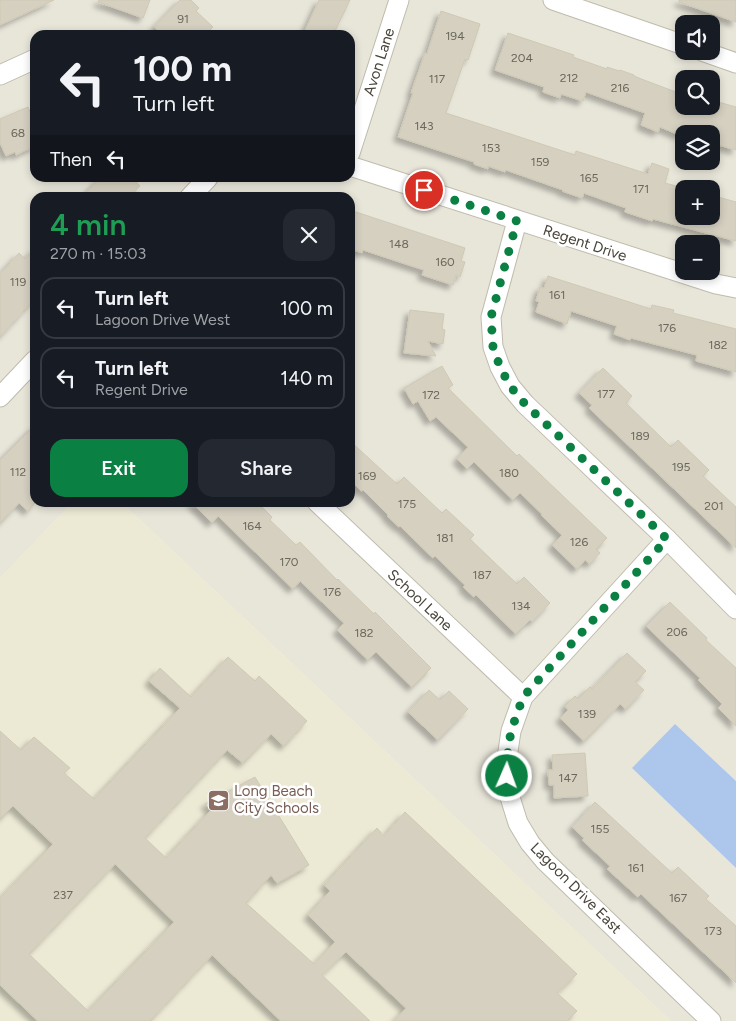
<!DOCTYPE html>
<meta charset="utf-8">
<style>
:root{--surface:#171b24;--page:#242831;--text:#f1f3f6;--muted:#9ea1a6;--line:#363941;--accent:#0b8043}
body{margin:0;font-family:Figtree,sans-serif;background:var(--page);color:var(--text);height:100vh;display:flex;flex-direction:column;font-size:19px;white-space:nowrap}
*{box-sizing:border-box;margin:0}
p{font-size:16px;color:var(--muted)}
.icon{flex:none;width:28px;height:28px;fill:none;stroke:currentColor;stroke-width:2;stroke-linecap:round;stroke-linejoin:round}
.map{position:relative;flex:1;overflow:hidden}
.panel{position:absolute;left:30px;top:192px;width:325px;height:315px;display:flex;flex-direction:column;background:var(--surface);border-radius:15px;box-shadow:0 2px 8px #0003}
.panel>*{flex:none}
.top-card{position:absolute;left:30px;top:30px;width:325px;height:152px;border-radius:15px;box-shadow:0 2px 8px #0003;background:#171b24;color:var(--text);overflow:hidden}
.fabs{position:absolute;left:675px;top:15px;display:grid;gap:10px}
.fabs a{display:grid;place-items:center;width:45px;height:45px;border-radius:10px;background:var(--surface);box-shadow:0 2px 8px #0003;font-size:25px}
.pin{position:absolute;display:grid;place-items:center;width:42px;height:42px;color:#fff;margin:-21px;border:2px solid #fff;border-radius:50%;box-shadow:0 1px 5px #0007}
.me{position:absolute;width:55px;margin:-28px;rotate:2deg;stroke-linejoin:round;filter:drop-shadow(0 0 4px #0008)}
.turn{display:flex;align-items:center;gap:18px;height:105px;padding:0 20px;font-size:22px}
.turn .icon{width:65px;height:65px;stroke-width:2.5}
.turn b{display:block;font-size:35px;line-height:42px}
.then{display:flex;align-items:center;height:48px;padding:0 20px;background:#0003;gap:10px;font-size:19px}
.round{display:grid;place-items:center;flex:none;width:52px;height:52px;border-radius:15px;background:var(--page)}
.head{display:flex;align-items:center;justify-content:space-between;height:85px;padding:0 20px}
h1{font-size:30px;font-weight:600;line-height:38px;color:#1e9e55}
.button{display:flex;gap:10px;margin-top:auto;padding:10px 20px}
.button a{flex:1;height:58px;border-radius:15px;background:var(--accent);color:#fff;font-size:20px;font-weight:600;line-height:58px;text-align:center}
.button a+a{background:var(--page);color:var(--text)}
ul{padding:0;list-style:none}
li{display:flex;align-items:center;gap:15px;height:62px;margin:0 10px 8px;padding:0 10px;border:2px solid var(--line);border-radius:15px}
li div{flex:1}
li b{display:block;font-size:19px}
li em{font-style:normal}
.map>svg:first-child{display:block}
.residential{fill:#e8e5d9;fill-rule:evenodd}
.education{fill:#ece9d5}
.water{fill:#acc6ec}
.building{fill:#d5d0c0;stroke:#cfc9b4;fill-rule:evenodd;filter:url(#shadow)}
.lines{fill:none;stroke-linecap:round;stroke-linejoin:round}
.minor-casing{stroke:#bfbcad;stroke-width:21}
.minor{stroke:#fff;stroke-width:19}
.route{stroke:#0b8043;stroke-width:9;stroke-dasharray:0 16.2}
.labels{text-anchor:middle;stroke-width:5;stroke-linejoin:round;paint-order:stroke}
.number-label{font-size:12px;fill:#6b675b}
.street-label{font-size:15px;fill:#484439;stroke:#fff}
.education-label{font-size:15px;fill:#785e54;stroke:#fff;text-anchor:start}
</style>
<div class="map">
<svg width="736" height="1021" viewBox="0 0 736 1021">
<defs>
<filter id="shadow"><feDropShadow dx="-4.5" dy="4.5" stdDeviation="2.5" flood-color="#0004"/></filter>
</defs>
<rect width="100%" height="100%" fill="#f4f3ea"/>
<path class="residential" d="M0,0H736V781L675,724L632,768L736,868V1021H671L122,503L350,502V198H35V502L72,503L0,578ZM684,24H711V51H684ZM35,35H350V178H35ZM684,79H711V106H684ZM684,134H711V161H684ZM684,189H711V216H684ZM684,244H711V271H684Z"/>
<polygon class="education" points="72,503 122,503 671,1021 0,1021 0,578"/>
<polygon class="water" points="675,724 736,781 736,868 632,768"/>
<g class="building">
<polygon points="0,0 54,0 0,25"/>
<polygon points="99,0 150,0 143,18 98,2"/>
<polygon points="180,0 191,0 199,8 196,11 213,27 205,35 163,35 154,27"/>
<polygon points="319,0 350,0 333,35 303,35"/>
<polygon points="679,0 736,0 736,22 679,2"/>
<polygon points="441,11 480,24 468,60 465,59 446,113 575,155 576,151 648,174 652,163 669,169 665,183 687,189 684,189 684,216 711,216 711,195 736,202 736,241 653,219 652,221 625,212 626,208 584,193 582,198 562,191 563,190 506,170 505,172 488,166 488,169 474,164 474,162 398,137 413,93 411,93 425,53 427,54"/>
<polygon points="508,33 574,55 573,57 607,69 607,67 619,71 620,70 634,75 634,76 644,80 684,95 684,106 711,106 711,100 736,107 736,150 711,143 711,134 677,134 660,127 658,132 641,125 645,113 586,92 583,101 561,94 560,98 543,92 544,87 495,70"/>
<polygon points="28,107 35,124 35,146 16,155 15,152 6,156 0,143 0,119"/>
<polygon points="100,178 133,178 140,186 127,198 81,198"/>
<polygon points="350,210 465,248 461,261 465,262 460,277 456,275 453,285 422,275 424,270 363,250 362,253 350,249"/>
<polygon points="35,248 35,299 0,337 0,274 19,253 25,259"/>
<polygon points="548,276 651,309 652,305 674,310 673,313 736,329 736,372 696,361 697,355 631,338 630,340 614,334 617,326 571,311 567,324 536,312 539,302 536,301 540,287 544,288"/>
<polygon points="410,310 444,314 442,329 445,330 443,344 428,341 436,356 404,353"/>
<polygon points="442,366 453,385 448,388 517,456 519,454 607,538 596,549 600,553 590,564 585,560 577,569 552,545 562,535 541,515 542,514 520,493 513,500 474,462 467,469 457,459 468,447 436,417 430,421 418,401 413,404 404,388"/>
<polygon points="603,368 632,396 626,403 671,447 678,440 709,470 703,476 736,507 736,548 589,408 592,405 579,393"/>
<polygon points="35,425 35,503 28,511 19,503 0,523 0,460"/>
<polygon points="350,441 397,484 404,477 442,513 446,509 474,535 470,539 517,584 524,577 550,603 532,622 530,620 516,634 476,595 474,597 463,587 465,585 435,556 433,558 400,526 399,527 387,516 388,515 363,490 361,491 350,480"/>
<polygon points="191,502 257,502 272,517 270,520 296,545 300,542 337,580 338,579 374,614 375,612 431,668 412,687 376,652 368,660 337,630 344,623 300,581 293,589 218,516 212,523"/>
<polygon points="670,602 707,638 706,640 736,668 736,726 718,708 722,704 698,680 700,678 646,626"/>
<polygon points="627,653 646,671 635,682 644,690 626,709 620,704 584,741 560,718 568,710 565,706 575,696 578,699 590,687 592,689"/>
<path d="M228,657L255,681L259,676L307,721L284,746L271,734L243,763L227,750L145,838L166,858L211,810L205,804L255,777L309,865L277,883L271,875L246,903L314,964L335,942L308,915L330,891L324,885L377,828L384,836L405,812L577,974L557,993L577,1011L567,1021H394L406,1008L346,952L322,975L370,1021H281L212,955L150,1021H38L0,985V898L53,844L13,806L0,819V731L21,750L34,737L70,768L64,773L94,799L180,708L149,681L160,668L191,697ZM115,864L174,922L88,1011L29,954Z"/>
<polygon points="429,690 440,700 449,691 468,709 438,740 408,712"/>
<polygon points="585,753 588,796 554,798 554,785 549,785 548,770 553,770 552,755"/>
<polygon points="595,802 672,873 678,867 709,896 706,899 736,926 736,983 641,894 638,897 607,869 610,866 582,840 584,838 572,827"/>
</g>
<g class="lines">
<defs>
<g id="minor">
<polyline points="553,0 684,45"/>
<polyline points="702,51 736,63"/>
<polyline points="0,75 35,59"/>
<polyline points="350,153 399,0"/>
<polyline points="350,166 716,284 736,288"/>
<polyline points="189,198 208,178"/>
<polyline points="517,221 491,317 493,347 500,367 510,386 525,404 667,539 736,609"/>
<polyline points="0,397 35,360"/>
<polyline points="317,502 523,697"/>
<polyline points="667,539 523,697 511,731 507,758 509,794 518,823 530,843 545,861 711,1021"/>
</g>
</defs>
<use href="#minor" class="minor-casing"/>
<use href="#minor" class="minor"/>
</g>
<g class="lines">
<polyline class="route" points="424,190 517,221 491,317 493,347 500,367 510,386 525,404 667,539 523,697 511,731 507,758 507,776"/>
</g>
<defs>
<symbol id="school-square" viewBox="-11 -11 22 22"><rect x="-9" y="-9" width="18" height="18" rx="4" fill="#8d6e63" stroke="#fff"/><path d="M0-5L7-2L0 1L-7-2ZM-4 1L0 2.5L4 1V4Q0 6-4 4Z" fill="#fff"/></symbol>
</defs>
<g fill-rule="evenodd">
<use href="#school-square" x="206" y="788" width="25" height="25"/>
</g>
<g class="labels">
<g class="number-label">
<text x="183" y="23">91</text>
<text x="455" y="40">194</text>
<text x="522" y="62">204</text>
<text x="569" y="82">212</text>
<text x="437" y="83">117</text>
<text x="620" y="92">216</text>
<text x="424" y="130">143</text>
<text x="18" y="137">68</text>
<text x="491" y="152">153</text>
<text x="540" y="166">159</text>
<text x="589" y="182">165</text>
<text x="641" y="193">171</text>
<text x="399" y="248">148</text>
<text x="445" y="266">160</text>
<text x="18" y="286">119</text>
<text x="557" y="299">161</text>
<text x="667" y="332">176</text>
<text x="718" y="349">182</text>
<text x="606" y="398">177</text>
<text x="431" y="399">172</text>
<text x="640" y="440">189</text>
<text x="681" y="471">195</text>
<text x="18" y="476">112</text>
<text x="509" y="477">180</text>
<text x="367" y="480">169</text>
<text x="407" y="508">175</text>
<text x="714" y="510">201</text>
<text x="252" y="530">164</text>
<text x="445" y="542">181</text>
<text x="579" y="546">126</text>
<text x="289" y="566">170</text>
<text x="482" y="579">187</text>
<text x="332" y="596">176</text>
<text x="521" y="610">134</text>
<text x="677" y="636">206</text>
<text x="364" y="637">182</text>
<text x="587" y="718">139</text>
<text x="568" y="782">147</text>
<text x="600" y="833">155</text>
<text x="636" y="872">161</text>
<text x="63" y="899">237</text>
<text x="678" y="902">167</text>
<text x="713" y="935">173</text>
</g>
<g class="street-label">
<text transform="translate(379 62) rotate(-72)" y="5">Avon Lane</text>
<text transform="translate(585 243) rotate(18)" y="5">Regent Drive</text>
<text transform="translate(420 600) rotate(43)" y="5">School Lane</text>
<text transform="translate(576 888) rotate(45)" y="5">Lagoon Drive East</text>
</g>
<g class="education-label">
<text x="234" y="796">Long Beach<tspan x="234" dy="17">City Schools</tspan></text>
</g>
</g>
</svg>
<div class="fabs">
<a><svg class="icon" aria-label="sound" viewBox="0 0 24 24"><path d="M4 9h4l5-4v14l-5-4H4zM17 9q2 3 0 6"/></svg></a>
<a><svg class="icon" aria-label="search" viewBox="0 0 24 24"><circle cx="10" cy="10" r="6"/><path d="M15 15l6 6"/></svg></a>
<a><svg class="icon" aria-label="layers" viewBox="0 0 24 24"><path d="M12 4l9 5-9 5-9-5zM3 14l9 5 9-5"/></svg></a>
<a>+</a>
<a>−</a>
</div>
<div class="pin" style="left:424px;top:190px;background:#d93025"><svg class="icon" aria-label="arrive" viewBox="0 0 24 24"><path d="M6 21V4h12l-3 4 3 4H6"/></svg></div>
<svg class="me" style="left:507px;top:776px" viewBox="-20 -20 40 40"><circle r="17" fill="#0b8043" stroke="#fff" stroke-width="3"/><path d="M0-11L8 9 0 5-8 9z" fill="#fff"/></svg>
<div class="top-card">
<div class="turn"><svg class="icon" aria-label="left" viewBox="0 0 24 24"><path d="M17 20v-9H6M10 6l-5 5 5 5"/></svg><div><b>100 m</b>Turn left</div></div>
<div class="then">Then<svg class="icon" aria-label="left" viewBox="0 0 24 24"><path d="M17 20v-9H6M10 6l-5 5 5 5"/></svg></div>
</div>
<section class="panel">
<div class="head"><div><h1>4 min</h1><p>270 m · 15:03</p></div><a class="round"><svg class="icon" aria-label="close" viewBox="0 0 24 24"><path d="M6 6l12 12M18 6L6 18"/></svg></a></div>
<ul>
<li><svg class="icon" aria-label="left" viewBox="0 0 24 24"><path d="M17 20v-9H6M10 6l-5 5 5 5"/></svg><div><b>Turn left</b><p>Lagoon Drive West</p></div><em>100 m</em></li>
<li><svg class="icon" aria-label="left" viewBox="0 0 24 24"><path d="M17 20v-9H6M10 6l-5 5 5 5"/></svg><div><b>Turn left</b><p>Regent Drive</p></div><em>140 m</em></li>
</ul>
<div class="button"><a>Exit</a><a>Share</a></div>
</section>
</div>
